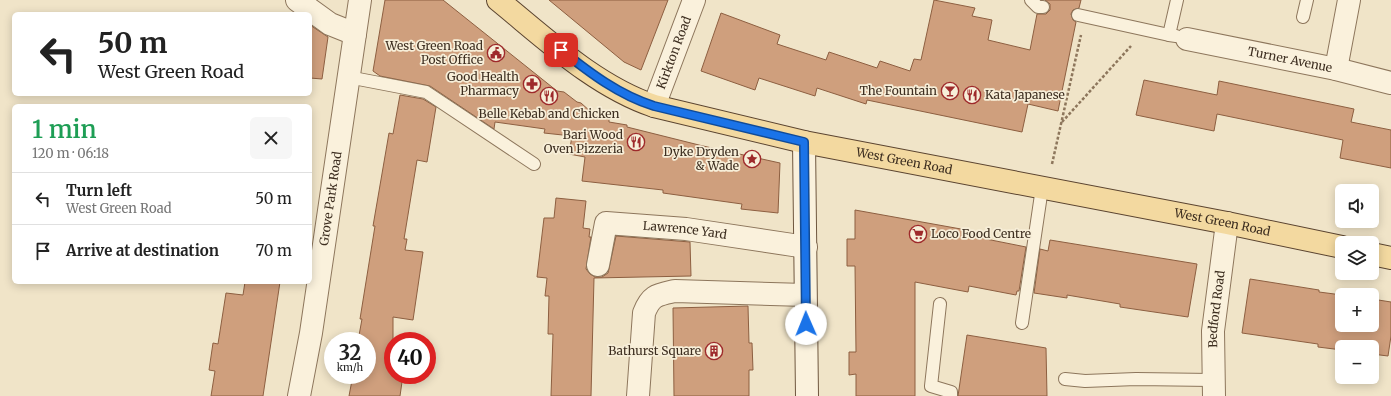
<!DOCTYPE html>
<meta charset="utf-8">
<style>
:root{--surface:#fff;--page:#f6f6f6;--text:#222;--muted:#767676;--line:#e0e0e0}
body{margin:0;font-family:Merriweather,serif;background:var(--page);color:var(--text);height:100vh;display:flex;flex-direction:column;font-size:15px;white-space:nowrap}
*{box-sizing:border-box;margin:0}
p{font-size:13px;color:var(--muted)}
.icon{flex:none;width:22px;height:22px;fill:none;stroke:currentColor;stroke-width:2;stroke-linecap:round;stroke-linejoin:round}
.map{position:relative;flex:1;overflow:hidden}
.panel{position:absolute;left:12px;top:104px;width:300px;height:180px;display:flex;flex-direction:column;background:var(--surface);border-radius:6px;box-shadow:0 2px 10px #0003}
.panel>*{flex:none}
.guide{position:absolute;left:12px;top:12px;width:300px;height:84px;border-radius:6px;box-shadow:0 2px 10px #0003;background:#fff;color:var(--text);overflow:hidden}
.fabs{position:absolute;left:1335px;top:184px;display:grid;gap:8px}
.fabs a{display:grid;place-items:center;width:44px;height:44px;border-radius:6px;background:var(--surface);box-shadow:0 2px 10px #0003;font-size:20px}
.speed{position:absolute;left:324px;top:332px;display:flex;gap:8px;font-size:20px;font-weight:700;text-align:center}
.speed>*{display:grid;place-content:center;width:52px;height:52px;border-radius:50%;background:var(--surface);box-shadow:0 2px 10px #0003;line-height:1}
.speed small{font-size:10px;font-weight:400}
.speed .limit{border:6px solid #d22;background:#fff;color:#111}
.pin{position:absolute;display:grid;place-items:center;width:34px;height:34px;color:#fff;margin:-17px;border-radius:8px;box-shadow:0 2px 6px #0006}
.me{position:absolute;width:44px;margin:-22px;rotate:359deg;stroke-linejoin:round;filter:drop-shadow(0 0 3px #0008)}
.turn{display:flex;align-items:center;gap:14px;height:84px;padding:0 20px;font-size:18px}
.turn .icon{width:52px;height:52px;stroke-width:2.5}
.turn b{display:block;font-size:28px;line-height:34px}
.round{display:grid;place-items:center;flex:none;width:42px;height:42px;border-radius:6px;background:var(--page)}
.head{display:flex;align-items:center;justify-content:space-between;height:68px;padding:0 20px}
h1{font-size:24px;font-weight:600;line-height:30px;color:#1e9e55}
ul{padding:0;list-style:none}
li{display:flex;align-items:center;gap:12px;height:52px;padding:0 20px;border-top:1px solid var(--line)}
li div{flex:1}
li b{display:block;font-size:15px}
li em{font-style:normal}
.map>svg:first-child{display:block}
.building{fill:#cf9f7d;stroke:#8d5f41}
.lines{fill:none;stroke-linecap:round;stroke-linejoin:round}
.lane-casing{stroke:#8d765c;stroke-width:14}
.street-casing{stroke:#8d765c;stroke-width:24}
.secondary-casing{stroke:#6f573f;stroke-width:24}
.primary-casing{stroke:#5b4430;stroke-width:24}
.path{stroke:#8d765c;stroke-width:2.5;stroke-dasharray:3 2;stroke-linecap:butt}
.lane{stroke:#faf1dc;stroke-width:12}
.street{stroke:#faf1dc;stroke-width:22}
.secondary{stroke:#faf1dc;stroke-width:22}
.primary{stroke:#f3d9a0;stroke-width:22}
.route-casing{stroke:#114b97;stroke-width:10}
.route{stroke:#1a73e8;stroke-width:7}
.labels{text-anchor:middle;stroke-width:3.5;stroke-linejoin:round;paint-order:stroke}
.poi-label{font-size:12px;fill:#3d2e20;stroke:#f7eed8;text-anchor:end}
.street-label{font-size:12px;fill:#3d2e20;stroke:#f7eed8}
</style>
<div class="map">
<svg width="1391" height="396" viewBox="0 0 1391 396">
<rect width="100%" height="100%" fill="#f0e4c8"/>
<g class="building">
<polygon points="385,0 443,0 557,91 564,92 577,102 581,103 591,112 609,115 609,122 627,125 627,127 703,146 780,163 778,213 741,209 742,204 663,193 663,190 582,181 585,157 569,154 572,136 544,133 545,129 495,122 494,129 430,86 380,76 373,71"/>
<polygon points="549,0 668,0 641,70 624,62"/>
<polygon points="934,0 975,8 972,16 992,20 988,40 1030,50 1037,14 1046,14 1050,10 1050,4 1045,0 1081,0 1079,8 1073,10 1071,14 1073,20 1076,22 1058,111 1028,104 1022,132 867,100 866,104 817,88 815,96 759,78 755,90 701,71 721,13 780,35 777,44 826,60 829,52 877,68 880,61 910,71 914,59 921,60"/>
<polygon points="310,25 328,37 322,79 310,78"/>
<polygon points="1144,80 1217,95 1219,81 1354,109 1351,122 1391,130 1391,168 1340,158 1343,140 1217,114 1214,131 1136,115"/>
<polygon points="400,95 423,99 436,107 427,162 417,160 404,239 407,239 405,250 423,252 413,320 393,317 393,375 403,375 400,396 349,396 353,375 367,375 367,341 358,341 362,319 360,319 375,226 373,226 389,133 393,134"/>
<polygon points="556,198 586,201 583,228 590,229 589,237 591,237 586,269 590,274 595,277 602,277 608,273 616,236 690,242 691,276 594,278 591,396 551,396 553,334 548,334 549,296 545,296 547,278 537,277 544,218 554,218"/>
<polygon points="855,210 972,231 971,236 1026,247 1019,291 1017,291 1016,295 969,286 968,292 915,282 915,396 856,396 856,374 849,375 849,352 856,352 855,266 847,266 847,239 855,239"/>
<polygon points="1050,240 1197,264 1188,317 1120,307 1120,304 1067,295 1067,298 1034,293 1040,249 1048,251"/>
<polygon points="1250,279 1319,290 1319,292 1342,295 1342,325 1372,325 1372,299 1391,302 1391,336 1388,356 1372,354 1372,347 1342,347 1342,350 1318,347 1318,344 1242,333"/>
<polygon points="245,282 280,282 263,396 211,396 215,371 209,370 213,343 218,344 226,293 243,295"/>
<polygon points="748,306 749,343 752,343 753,370 749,370 749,396 674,396 673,308"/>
<polygon points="967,335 1046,348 1047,396 958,396"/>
</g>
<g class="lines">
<defs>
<g id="lane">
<polyline points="1031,0 1038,7 1043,7"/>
<polyline points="1078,15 1169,35"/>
<polyline points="1303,17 1307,0"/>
<polyline points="1176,36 1169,35 1177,0"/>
<polyline points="348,77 426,92 534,164"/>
<polyline points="940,304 931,386 951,392 951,396"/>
<polyline points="1022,323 1042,188"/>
<polyline points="1065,379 1085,381 1136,379 1212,380"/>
</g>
<g id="street">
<polyline points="297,0 330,24 355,34"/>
<path id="s1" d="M1187,39L1336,69L1391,83"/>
<polyline points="1336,69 1349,0"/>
<path id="s2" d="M654,106L694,0"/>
<path id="s3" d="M598,265L606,223L686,229L806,247"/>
<path id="s4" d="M299,396L311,333L360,0"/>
<path d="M638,396L644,313C651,295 657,295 675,291L805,295"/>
<path id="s5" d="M1214,396L1213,331L1227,223"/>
</g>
<polyline id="secondary" points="804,142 807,396"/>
<g id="primary">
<path id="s6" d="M498,0C546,39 595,86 654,106L804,142L1227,223L1342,247"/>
<polyline points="1372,254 1391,258"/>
</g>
</defs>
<use href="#lane" class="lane-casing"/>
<use href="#street" class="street-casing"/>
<use href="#secondary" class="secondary-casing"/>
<use href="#primary" class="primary-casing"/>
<g class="path">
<polyline points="1062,122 1131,46"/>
<polyline points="1052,164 1081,35"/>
</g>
<use href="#lane" class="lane"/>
<use href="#street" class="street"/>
<use href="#secondary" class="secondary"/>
<use href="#primary" class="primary"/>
</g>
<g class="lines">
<defs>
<path id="route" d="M561,50C590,73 619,95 654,106L804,142L806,324"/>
</defs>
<use href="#route" class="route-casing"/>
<use href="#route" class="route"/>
</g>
<defs>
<symbol id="civic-ring" viewBox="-11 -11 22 22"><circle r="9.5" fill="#f7eed8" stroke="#9e2a2b" stroke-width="1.5"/><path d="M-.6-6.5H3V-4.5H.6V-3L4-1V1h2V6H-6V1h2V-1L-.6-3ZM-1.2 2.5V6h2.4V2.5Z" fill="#9e2a2b"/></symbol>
<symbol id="pharmacy-ring" viewBox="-11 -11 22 22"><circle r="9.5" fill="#f7eed8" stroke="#9e2a2b" stroke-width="1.5"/><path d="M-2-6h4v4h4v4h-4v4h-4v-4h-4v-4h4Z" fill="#9e2a2b"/></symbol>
<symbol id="bar-ring" viewBox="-11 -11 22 22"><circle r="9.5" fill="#f7eed8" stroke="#9e2a2b" stroke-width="1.5"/><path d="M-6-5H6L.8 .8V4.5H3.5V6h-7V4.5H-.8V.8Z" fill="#9e2a2b"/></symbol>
<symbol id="restaurant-ring" viewBox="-11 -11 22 22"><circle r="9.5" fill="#f7eed8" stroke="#9e2a2b" stroke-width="1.5"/><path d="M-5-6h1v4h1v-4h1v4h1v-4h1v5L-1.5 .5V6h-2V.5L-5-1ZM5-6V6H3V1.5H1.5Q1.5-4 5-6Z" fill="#9e2a2b"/></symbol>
<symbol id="sight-ring" viewBox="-11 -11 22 22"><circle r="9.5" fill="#f7eed8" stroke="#9e2a2b" stroke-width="1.5"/><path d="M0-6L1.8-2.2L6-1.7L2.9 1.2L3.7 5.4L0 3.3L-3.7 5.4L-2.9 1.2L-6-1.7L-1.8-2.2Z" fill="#9e2a2b"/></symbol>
<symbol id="supermarket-ring" viewBox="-11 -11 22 22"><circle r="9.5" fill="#f7eed8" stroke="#9e2a2b" stroke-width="1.5"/><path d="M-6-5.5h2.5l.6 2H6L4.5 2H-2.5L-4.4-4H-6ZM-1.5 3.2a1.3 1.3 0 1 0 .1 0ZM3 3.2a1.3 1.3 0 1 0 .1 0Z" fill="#9e2a2b"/></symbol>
<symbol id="building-ring" viewBox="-11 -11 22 22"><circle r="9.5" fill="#f7eed8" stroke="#9e2a2b" stroke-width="1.5"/><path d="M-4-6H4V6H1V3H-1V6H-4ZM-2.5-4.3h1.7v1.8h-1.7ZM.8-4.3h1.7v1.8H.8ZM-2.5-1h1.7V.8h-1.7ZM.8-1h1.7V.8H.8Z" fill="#9e2a2b"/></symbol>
</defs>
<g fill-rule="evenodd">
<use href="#civic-ring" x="486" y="43" width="20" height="20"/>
<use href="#pharmacy-ring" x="522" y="74" width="20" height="20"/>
<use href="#bar-ring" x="940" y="81" width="20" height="20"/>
<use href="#restaurant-ring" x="962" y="85" width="20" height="20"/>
<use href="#restaurant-ring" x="539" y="86" width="20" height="20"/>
<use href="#restaurant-ring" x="626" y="132" width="20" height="20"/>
<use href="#sight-ring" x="742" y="149" width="20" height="20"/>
<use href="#supermarket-ring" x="908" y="224" width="20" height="20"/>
<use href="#building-ring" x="704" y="341" width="20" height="20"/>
</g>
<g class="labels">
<g class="poi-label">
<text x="483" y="50">West Green Road<tspan x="483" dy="14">Post Office</tspan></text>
<text x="519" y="81">Good Health<tspan x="519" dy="14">Pharmacy</tspan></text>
<text x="937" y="95">The Fountain</text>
<text x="985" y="99" text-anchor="start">Kata Japanese</text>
<text x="549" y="118" text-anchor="middle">Belle Kebab and Chicken</text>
<text x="623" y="139">Bari Wood<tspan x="623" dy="14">Oven Pizzeria</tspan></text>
<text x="739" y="156">Dyke Dryden<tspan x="739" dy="14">&amp; Wade</tspan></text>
<text x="931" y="238" text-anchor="start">Loco Food Centre</text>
<text x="701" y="355">Bathurst Square</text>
</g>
<g class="street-label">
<text dy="4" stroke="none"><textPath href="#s2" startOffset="57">Kirkton Road</textPath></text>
<text dy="4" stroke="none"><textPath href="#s1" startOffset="105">Turner Avenue</textPath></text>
<text dy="4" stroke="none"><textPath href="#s6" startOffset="446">West Green Road</textPath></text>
<text dy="4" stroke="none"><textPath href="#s4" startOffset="200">Grove Park Road</textPath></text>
<text dy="4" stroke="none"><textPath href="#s6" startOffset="770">West Green Road</textPath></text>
<text dy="4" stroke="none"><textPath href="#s3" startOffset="122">Lawrence Yard</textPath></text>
<text dy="4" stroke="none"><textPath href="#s5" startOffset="87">Bedford Road</textPath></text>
</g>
</g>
</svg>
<div class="fabs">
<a><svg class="icon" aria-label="sound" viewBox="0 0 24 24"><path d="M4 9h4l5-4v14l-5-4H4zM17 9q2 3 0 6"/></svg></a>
<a><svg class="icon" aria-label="layers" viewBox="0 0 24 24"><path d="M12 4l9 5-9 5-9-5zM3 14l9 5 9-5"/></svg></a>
<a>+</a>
<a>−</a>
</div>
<div class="speed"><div>32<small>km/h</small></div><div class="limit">40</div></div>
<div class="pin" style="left:561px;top:50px;background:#d93025"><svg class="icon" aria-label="arrive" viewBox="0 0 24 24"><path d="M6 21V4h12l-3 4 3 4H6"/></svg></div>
<svg class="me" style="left:806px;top:324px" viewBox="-20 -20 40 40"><circle r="19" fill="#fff"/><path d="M0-13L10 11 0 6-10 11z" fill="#1a73e8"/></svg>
<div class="guide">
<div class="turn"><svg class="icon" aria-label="left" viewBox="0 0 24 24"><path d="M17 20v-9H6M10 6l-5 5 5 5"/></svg><div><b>50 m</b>West Green Road</div></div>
</div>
<section class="panel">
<div class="head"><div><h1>1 min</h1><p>120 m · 06:18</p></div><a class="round"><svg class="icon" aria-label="close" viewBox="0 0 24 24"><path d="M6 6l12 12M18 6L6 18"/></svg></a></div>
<ul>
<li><svg class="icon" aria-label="left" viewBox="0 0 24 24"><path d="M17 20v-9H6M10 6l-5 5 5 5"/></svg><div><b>Turn left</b><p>West Green Road</p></div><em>50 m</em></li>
<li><svg class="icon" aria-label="arrive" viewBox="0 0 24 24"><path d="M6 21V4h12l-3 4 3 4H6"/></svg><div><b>Arrive at destination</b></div><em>70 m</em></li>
</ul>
</section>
</div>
